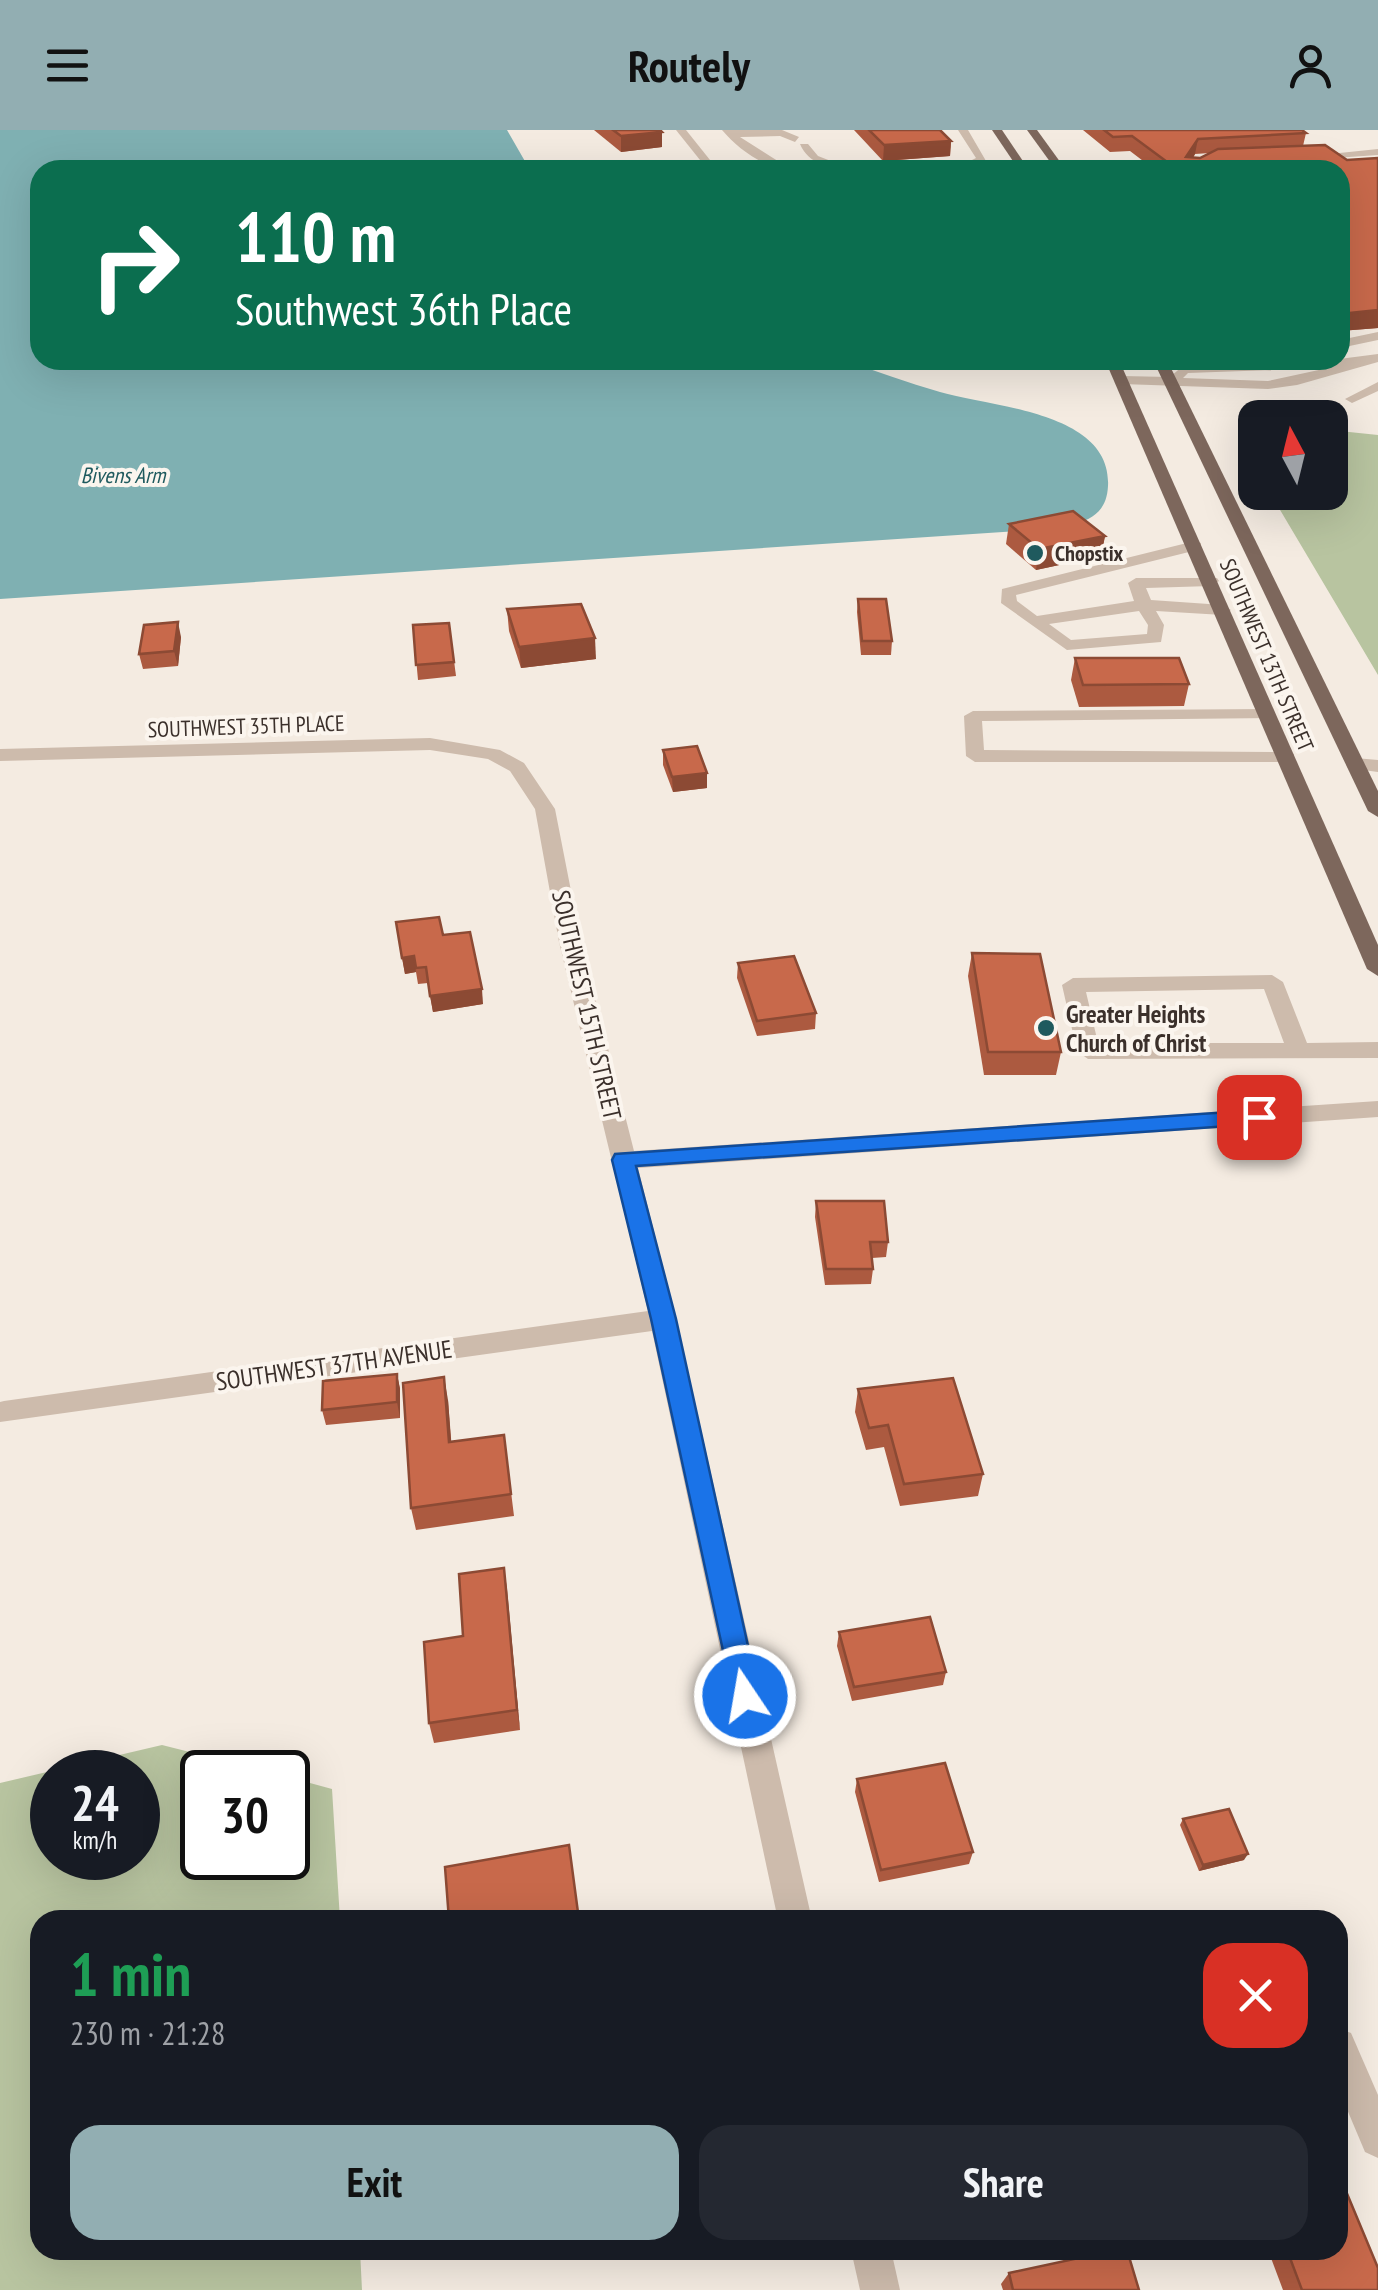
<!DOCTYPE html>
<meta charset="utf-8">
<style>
:root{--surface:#171b24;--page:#242831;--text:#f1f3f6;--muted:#9ea1a6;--accent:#92aeb2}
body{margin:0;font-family:"PT Sans Narrow",sans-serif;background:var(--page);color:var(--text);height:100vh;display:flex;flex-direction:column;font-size:38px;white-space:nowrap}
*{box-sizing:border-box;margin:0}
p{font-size:32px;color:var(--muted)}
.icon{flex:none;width:55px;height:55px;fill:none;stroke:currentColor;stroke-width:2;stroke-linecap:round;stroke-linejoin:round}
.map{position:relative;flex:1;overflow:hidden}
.details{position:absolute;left:30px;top:1780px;width:1318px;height:350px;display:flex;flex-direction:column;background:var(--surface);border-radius:30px;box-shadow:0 10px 40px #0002}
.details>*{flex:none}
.top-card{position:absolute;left:30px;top:30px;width:1320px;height:210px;border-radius:30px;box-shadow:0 10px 40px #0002;background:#0b6e4f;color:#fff;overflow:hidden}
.needle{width:65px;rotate:353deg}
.buttons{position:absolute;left:1238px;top:270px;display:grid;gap:20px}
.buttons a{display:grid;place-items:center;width:110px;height:110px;border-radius:20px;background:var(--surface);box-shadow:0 10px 40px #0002;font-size:50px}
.speed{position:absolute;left:30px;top:1620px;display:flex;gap:20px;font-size:50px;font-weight:700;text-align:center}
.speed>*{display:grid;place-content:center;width:130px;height:130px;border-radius:50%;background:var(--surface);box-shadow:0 10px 40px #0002;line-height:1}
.speed small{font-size:25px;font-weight:400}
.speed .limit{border:5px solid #111;border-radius:15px;background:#fff;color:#111}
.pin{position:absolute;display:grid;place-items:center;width:85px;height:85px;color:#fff;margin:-42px;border-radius:20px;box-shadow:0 5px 15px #0006}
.me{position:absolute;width:110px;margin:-55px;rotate:348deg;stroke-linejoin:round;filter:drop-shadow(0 0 8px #0008)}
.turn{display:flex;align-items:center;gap:35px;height:210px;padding:0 40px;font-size:45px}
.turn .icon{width:130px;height:130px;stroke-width:2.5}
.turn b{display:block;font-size:70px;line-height:85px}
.round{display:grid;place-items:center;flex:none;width:105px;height:105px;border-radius:30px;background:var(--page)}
.overview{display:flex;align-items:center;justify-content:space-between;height:170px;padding:0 40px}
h1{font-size:60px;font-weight:700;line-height:75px;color:#1e9e55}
.primary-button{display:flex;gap:20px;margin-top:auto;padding:20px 40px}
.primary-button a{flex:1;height:115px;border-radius:30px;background:var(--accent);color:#111;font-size:40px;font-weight:700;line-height:115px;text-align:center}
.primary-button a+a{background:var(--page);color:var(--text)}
header{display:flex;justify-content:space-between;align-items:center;height:130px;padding:0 40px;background:var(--accent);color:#111;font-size:45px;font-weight:700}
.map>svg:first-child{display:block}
.green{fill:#b8c4a0;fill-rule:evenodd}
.water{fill:#7fb0b2}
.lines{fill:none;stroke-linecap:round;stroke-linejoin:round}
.minor{fill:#cdbbac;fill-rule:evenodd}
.major{fill:#7d675c;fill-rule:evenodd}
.wall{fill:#ac5a40;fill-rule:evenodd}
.shaded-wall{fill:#8c4a34}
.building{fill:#c8694b;stroke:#8c4a34;stroke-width:2.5}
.route{fill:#1a73e8;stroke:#114b97;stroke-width:2.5}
.poi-dot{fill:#1f5a5e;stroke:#fbf5ee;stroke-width:4}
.labels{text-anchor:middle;stroke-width:8;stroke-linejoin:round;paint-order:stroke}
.far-water-label{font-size:22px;font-style:italic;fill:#1f5a5e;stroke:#fbf5ee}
.far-poi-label{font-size:22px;font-weight:bold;fill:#3b302b;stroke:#fbf5ee;text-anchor:start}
.far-street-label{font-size:22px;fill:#3b302b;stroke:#fbf5ee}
.street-label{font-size:25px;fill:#3b302b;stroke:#fbf5ee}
.poi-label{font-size:25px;font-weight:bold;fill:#3b302b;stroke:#fbf5ee;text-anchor:start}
</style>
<header><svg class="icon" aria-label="menu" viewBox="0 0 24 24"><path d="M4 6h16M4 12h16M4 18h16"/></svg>Routely<svg class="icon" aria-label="person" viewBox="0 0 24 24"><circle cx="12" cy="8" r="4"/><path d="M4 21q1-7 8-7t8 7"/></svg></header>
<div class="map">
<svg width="1378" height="2160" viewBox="0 0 1378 2160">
<rect width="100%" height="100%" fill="#f4ebe1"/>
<g class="green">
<polygon points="1330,300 1378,305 1378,545 1270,363 1330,362"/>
<path d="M162,1615L269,1642H202V1728H288V1647L332,1659L340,1790H40V2120H360L362,2160H0V1653ZM52,1642H138V1728H52Z"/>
</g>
<path class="water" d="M0,0H507L530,40H40V230H844C876,241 908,253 940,262C990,277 1112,281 1108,356C1106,398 1066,394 1032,400L0,469Z"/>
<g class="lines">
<g class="minor">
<polygon points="676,0 686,0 718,40 708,40"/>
<path d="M722,0H782L799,7L795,12L780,6L740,7L792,40C766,40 738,19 722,0Z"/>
<polygon points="958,0 968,0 986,31 966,40 952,40 976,28"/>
<path d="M800,14H808L818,26L854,40C832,40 808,34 800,14Z"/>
<polygon points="1378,19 1378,25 1306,30 1301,27"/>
<polygon points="1378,202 1378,210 1340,218 1340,210"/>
<path d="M1378,224V232L1297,255L1268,259L1122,254L1115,250L1122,246L1170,247L1184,235L1316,232ZM1328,238L1268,251L1183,248L1188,243Z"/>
<polygon points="952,230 1013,230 1006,234 959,234"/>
<polygon points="1378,252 1378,261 1352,273 1345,269"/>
<path d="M1195,411L1201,413V419L1016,465L1017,471L1037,486L1134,471L1128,453L1136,448H1217L1219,451L1211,456L1146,458L1151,470L1223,475L1231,480L1223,485L1156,481L1164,495L1161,512L1067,520L1001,473L1002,459ZM1139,481L1148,495L1147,504L1071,510L1049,494Z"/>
<polygon points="1268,579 1274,580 1274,588 982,591 984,620 1287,622 1294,624 1294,632 975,632 966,626 964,586 973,581"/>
<polygon points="430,608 500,620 524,633 555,679 581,812 634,1021 1378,971 1378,987 638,1038 676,1189 812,1790 778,1790 652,1201 0,1292 0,1272 4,1271 648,1181 559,812 535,679 510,641 488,629 430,620 0,631 0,619"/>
<polygon points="1355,628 1378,630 1378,642 1348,638 1346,634"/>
<path d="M1272,845L1283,852L1307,913L1378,912V928L1088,929L1077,921L1062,855L1073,848ZM1264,859L1284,913H1098L1086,862Z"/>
<polygon points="1338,1898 1351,1903 1378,1965 1378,2028 1365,2022 1338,1958"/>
<polygon points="851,2120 891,2120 900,2160 860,2160"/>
</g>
<g class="major">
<polygon points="992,0 1002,0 1029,40 1019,40"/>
<polygon points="1027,0 1037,0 1066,40 1056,40"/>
<polygon points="1105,230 1119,230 1378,815 1378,846 1367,839"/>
<polygon points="1153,230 1167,230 1378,661 1378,687 1368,681"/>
</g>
</g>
<g class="wall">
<polygon points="594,0 660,0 662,2 662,17 621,22"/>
<polygon points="854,0 940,0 951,11 950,26 883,31"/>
<path d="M1083,0H1302L1306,3L1303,16L1347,30L1378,28V198L1340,201V40H1155L1130,21L1110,22ZM1210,23L1200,28H1193L1195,24Z"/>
<polygon points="1009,394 1105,406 1101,426 1036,440 1006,414"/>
<polygon points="858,469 892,511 891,525 861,525 857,482"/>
<polygon points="507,479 596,529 521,538 509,501"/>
<polygon points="449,493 456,546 418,550 413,495"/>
<polygon points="181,507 178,536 143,539 139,524"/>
<polygon points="1075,528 1189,554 1184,576 1079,577 1071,550"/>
<polygon points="663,620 707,658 673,662 663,635"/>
<polygon points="396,792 443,805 483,874 433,882 428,853 418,854 416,842 405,844"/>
<polygon points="972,823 1061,922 1056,945 984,945 968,846"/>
<polygon points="738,833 816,883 815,899 757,906 737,848"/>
<polygon points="816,1071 888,1112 886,1127 872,1128 873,1139 871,1154 825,1155 815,1087"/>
<polygon points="397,1244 400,1259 400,1288 326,1295 322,1280"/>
<polygon points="858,1259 983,1344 978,1366 900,1376 884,1317 866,1320 855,1282"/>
<polygon points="448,1270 451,1312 504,1305 514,1386 416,1400 411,1378"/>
<polygon points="504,1438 520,1600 434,1613 429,1593 463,1506"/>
<polygon points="839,1502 946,1542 943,1555 852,1571 837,1516"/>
<polygon points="857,1649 973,1722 969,1734 879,1752 855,1662"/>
<polygon points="1183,1689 1244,1730 1199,1741 1180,1695"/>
<polygon points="1268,2120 1338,2120 1378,2160 1283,2160"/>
<polygon points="1009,2143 1139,2160 1003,2160 1001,2154"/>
</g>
<g class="shaded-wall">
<polygon points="662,2 662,17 621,22 621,6"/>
<polygon points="1198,9 1195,24 1185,40 1186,27"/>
<polygon points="951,11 950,26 883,31 884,15"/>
<polygon points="1378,180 1378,198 1340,201 1340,184"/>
<polygon points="1105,406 1101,426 1036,440 1039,419"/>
<polygon points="178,492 181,507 178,536 174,521"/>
<polygon points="595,508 596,529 521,538 519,517"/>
<polygon points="707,643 707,658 673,662 672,647"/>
<polygon points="414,826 416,842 405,844 402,828"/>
<polygon points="482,859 483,874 433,882 430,866"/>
<polygon points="397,1244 400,1259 400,1288 397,1272"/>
<polygon points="444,1247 448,1270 453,1334 449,1312"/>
<polygon points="504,1438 507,1459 520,1600 517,1580"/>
<polygon points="1248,1724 1244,1730 1199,1741 1203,1735"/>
</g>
<g class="building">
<polygon points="613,0 660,0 662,2 621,6"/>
<polygon points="869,0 940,0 951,11 884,15"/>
<polygon points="1104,0 1302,0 1306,3 1198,9 1186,27 1200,28 1218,19 1325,15 1347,30 1378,28 1378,180 1340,184 1340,40 1178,40 1132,6 1113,7"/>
<polygon points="1073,381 1105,406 1039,419 1009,394"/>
<polygon points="858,469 886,469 892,511 862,511"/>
<polygon points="581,474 595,508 519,517 507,479"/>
<polygon points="178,492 174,521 139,524 144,495"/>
<polygon points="449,493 454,532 416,535 413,495"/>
<polygon points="1075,528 1179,528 1189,554 1083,555"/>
<polygon points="697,616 707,643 672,647 663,620"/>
<polygon points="439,787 443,805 470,802 482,859 430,866 426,837 416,838 414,826 402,828 396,792"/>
<polygon points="972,823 1040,824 1061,922 988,922"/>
<polygon points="794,826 816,883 757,891 738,833"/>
<polygon points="816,1071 884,1071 888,1112 870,1112 873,1139 826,1139"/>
<polygon points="397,1244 397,1272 322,1280 323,1251"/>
<polygon points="444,1247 449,1312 504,1305 511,1364 411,1378 403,1253"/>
<polygon points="953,1248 983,1344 904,1354 888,1295 869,1298 858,1259"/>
<polygon points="504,1438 517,1580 429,1593 424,1512 463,1506 459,1444"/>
<polygon points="930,1487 946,1542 854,1557 839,1502"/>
<polygon points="945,1633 973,1722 881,1740 857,1649"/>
<polygon points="1229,1679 1248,1724 1203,1735 1183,1689"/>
<polygon points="569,1715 579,1790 449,1790 445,1737"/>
<polygon points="1338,2042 1378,2138 1378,2160 1302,2160 1287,2120 1338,2120"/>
<polygon points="1116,2120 1127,2120 1139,2160 1013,2160 1009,2143"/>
</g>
<polygon class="route" points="1259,980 1270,987 1259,994 636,1036 676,1189 759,1566 755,1576 745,1579 735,1576 651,1189 612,1030 615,1024"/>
<g class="poi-dot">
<circle cx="1035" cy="423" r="10"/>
<circle cx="1046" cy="898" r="10"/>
</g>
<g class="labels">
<g class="far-water-label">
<text x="123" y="353">Bivens Arm</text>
</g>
<g class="far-poi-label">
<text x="1055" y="431">Chopstix</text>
</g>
<g class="far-street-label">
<text transform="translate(1267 525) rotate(67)" y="8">SOUTHWEST 13TH STREET</text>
<text transform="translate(246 596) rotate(-2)" y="8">SOUTHWEST 35TH PLACE</text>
</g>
<g class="street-label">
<text transform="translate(587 875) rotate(77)" y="9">SOUTHWEST 15TH STREET</text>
<text transform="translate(334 1235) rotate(-8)" y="9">SOUTHWEST 37TH AVENUE</text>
</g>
<g class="poi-label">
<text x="1066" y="893">Greater Heights<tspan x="1066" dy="29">Church of Christ</tspan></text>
</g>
</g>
</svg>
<div class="buttons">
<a><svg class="needle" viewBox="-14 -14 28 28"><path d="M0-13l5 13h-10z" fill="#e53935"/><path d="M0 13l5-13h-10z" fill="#9ea1a6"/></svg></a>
</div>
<div class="speed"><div>24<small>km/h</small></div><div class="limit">30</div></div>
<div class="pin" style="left:1259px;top:987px;background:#d93025"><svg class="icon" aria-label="arrive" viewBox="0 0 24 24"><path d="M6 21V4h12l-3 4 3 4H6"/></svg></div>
<svg class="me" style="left:745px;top:1566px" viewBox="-20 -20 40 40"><circle r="17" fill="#1a73e8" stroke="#fff" stroke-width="3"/><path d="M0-11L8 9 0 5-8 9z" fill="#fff"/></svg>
<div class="top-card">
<div class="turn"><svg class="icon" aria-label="right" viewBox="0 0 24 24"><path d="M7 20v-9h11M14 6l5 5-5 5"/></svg><div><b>110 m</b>Southwest 36th Place</div></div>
</div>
<section class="details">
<div class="overview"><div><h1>1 min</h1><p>230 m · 21:28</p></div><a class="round" style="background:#d93025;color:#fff"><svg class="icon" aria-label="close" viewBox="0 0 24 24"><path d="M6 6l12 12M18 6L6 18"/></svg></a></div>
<div class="primary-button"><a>Exit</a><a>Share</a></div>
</section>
</div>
